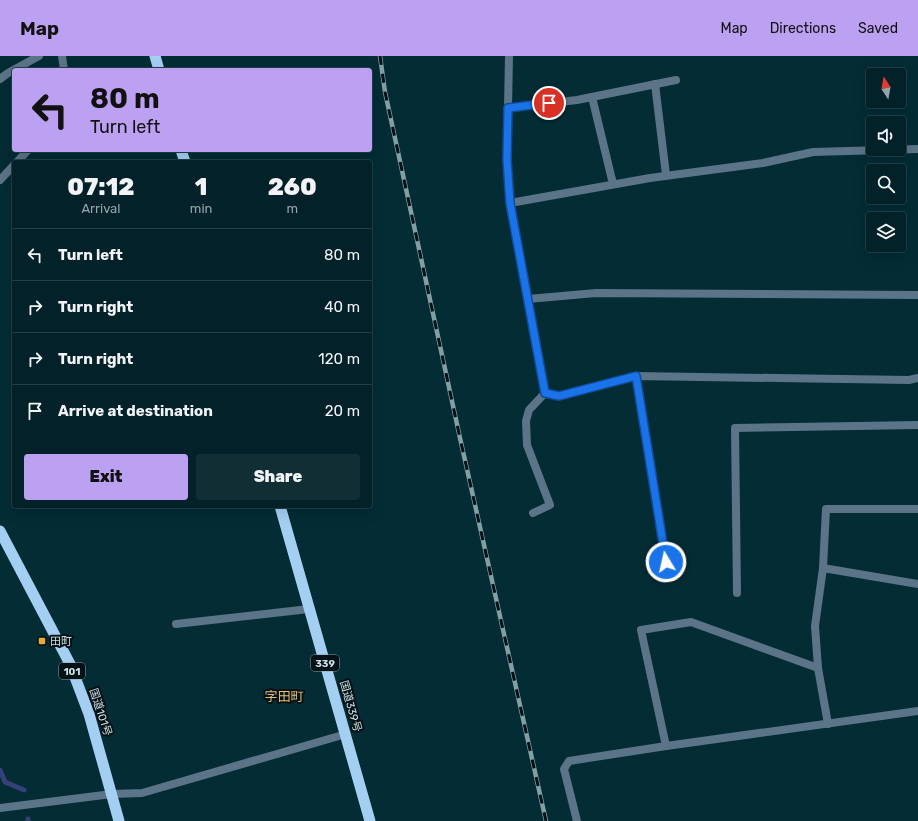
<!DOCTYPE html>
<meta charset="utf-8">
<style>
:root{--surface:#022128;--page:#102e34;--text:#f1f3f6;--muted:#96a3a8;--line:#233e45;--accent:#bca0f2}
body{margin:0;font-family:Rubik,"Noto Sans JP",sans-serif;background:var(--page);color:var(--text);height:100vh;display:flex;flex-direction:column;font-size:15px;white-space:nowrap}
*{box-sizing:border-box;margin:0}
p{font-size:13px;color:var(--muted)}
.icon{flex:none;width:22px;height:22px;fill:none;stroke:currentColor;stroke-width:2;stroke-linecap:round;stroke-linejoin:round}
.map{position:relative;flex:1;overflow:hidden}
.details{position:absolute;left:12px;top:104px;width:360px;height:348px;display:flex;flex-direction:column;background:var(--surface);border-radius:4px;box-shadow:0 4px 16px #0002,0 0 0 1px var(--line)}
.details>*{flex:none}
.banner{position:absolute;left:12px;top:12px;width:360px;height:84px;border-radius:4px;box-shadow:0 4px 16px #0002,0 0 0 1px var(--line);background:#bca0f2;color:#111;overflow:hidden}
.needle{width:26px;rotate:349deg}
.tools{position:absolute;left:866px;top:12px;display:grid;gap:8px}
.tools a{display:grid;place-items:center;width:40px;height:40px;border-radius:4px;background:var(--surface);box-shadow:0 4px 16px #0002,0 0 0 1px var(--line);font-size:20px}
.pin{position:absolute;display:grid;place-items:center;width:34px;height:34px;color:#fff;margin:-17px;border:2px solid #fff;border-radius:50%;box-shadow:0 1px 4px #0007}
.me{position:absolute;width:44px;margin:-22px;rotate:351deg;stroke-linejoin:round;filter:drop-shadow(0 0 3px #0008)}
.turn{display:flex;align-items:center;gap:14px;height:84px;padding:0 12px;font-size:18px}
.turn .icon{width:52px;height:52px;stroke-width:2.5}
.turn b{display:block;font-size:28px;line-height:34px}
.eta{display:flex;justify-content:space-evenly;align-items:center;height:68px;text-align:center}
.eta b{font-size:24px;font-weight:800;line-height:28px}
.cta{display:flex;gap:8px;margin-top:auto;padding:8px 12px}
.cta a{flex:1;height:46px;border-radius:4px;background:var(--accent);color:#111;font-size:16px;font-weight:800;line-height:46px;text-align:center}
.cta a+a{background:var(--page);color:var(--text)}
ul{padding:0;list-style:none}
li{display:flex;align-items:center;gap:12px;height:52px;padding:0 12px;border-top:1px solid var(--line)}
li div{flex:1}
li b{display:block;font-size:15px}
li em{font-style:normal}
header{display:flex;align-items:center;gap:24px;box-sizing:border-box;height:56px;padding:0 20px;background:var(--accent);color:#111}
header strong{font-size:19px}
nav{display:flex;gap:22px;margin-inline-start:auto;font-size:14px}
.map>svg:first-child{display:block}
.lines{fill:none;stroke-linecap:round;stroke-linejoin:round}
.stream{stroke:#344278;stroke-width:5}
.minor{stroke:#5b7487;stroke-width:8}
.tertiary{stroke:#5b7487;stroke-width:8}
.trunk{stroke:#a4cff2;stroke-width:11}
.rail-casing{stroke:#839fa6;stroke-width:4.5}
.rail{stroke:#041216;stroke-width:3;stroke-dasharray:9;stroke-linecap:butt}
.route-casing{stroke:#114b97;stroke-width:10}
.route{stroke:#1a73e8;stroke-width:7}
.poi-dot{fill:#eaaa39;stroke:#041216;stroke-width:1.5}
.labels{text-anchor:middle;stroke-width:4;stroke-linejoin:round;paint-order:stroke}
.shield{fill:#041216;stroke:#8fa2a7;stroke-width:1}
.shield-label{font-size:10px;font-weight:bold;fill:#cbdfe5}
.poi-label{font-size:11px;fill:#cbdfe5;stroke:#041216;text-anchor:start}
.street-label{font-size:11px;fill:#cbdfe5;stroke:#041216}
.quarter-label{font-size:13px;fill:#e8bb77;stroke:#041216}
</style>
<header>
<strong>Map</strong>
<nav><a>Map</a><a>Directions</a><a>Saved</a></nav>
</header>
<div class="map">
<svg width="918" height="765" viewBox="0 0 918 765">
<rect width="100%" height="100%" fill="#032c35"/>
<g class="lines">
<g class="stream">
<polyline points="0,714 5,726 24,734"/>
<polyline points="28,763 28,765"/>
</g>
<g class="minor">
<polyline points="62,0 64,14"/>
<polyline points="509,0 507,104 510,147 545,337 559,340 636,320 909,324 918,322"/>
<polyline points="655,28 666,119"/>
<polyline points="592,41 613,128"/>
<polyline points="508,52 577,44 676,24"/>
<polyline points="17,106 28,94"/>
<polyline points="0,124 14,109"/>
<polyline points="510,147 650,122 763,107 813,96 918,93"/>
<polyline points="528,243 596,237 918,239"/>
<polyline points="636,320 666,506"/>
<polyline points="533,457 550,449 527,389 526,365 529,354 545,337"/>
<polyline points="823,512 918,528"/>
<polyline points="737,537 735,372 918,369"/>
<polyline points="176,568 309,553"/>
<polyline points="828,668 818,612 815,570 823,512 826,453 918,453"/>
<polyline points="666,690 641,574 691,566 818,612"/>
<polyline points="0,752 112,738 142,737 346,678"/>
</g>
<g class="tertiary">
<polyline points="0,23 8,17 39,0"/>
<polyline points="577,765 564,713 569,705 666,690 918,655"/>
</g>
<g class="trunk">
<polyline points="155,0 159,14"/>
<polyline points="181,94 185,106"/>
<polyline points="280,450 370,765"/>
<polyline points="0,475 70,608 89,658 119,765"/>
</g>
<defs>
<polyline id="rail" points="380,0 385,36 460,382 546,765"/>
</defs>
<use href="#rail" class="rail-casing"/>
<use href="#rail" class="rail"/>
</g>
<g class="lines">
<defs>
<polyline id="route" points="549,47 508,52 507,104 510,147 545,337 559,340 636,320 666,506"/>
</defs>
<use href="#route" class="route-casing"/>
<use href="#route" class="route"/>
</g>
<rect class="poi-dot" x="38" y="581" width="8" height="8" rx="2"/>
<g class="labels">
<g class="shield">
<rect x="311" y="599" width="28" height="16" rx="3"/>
<rect x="59" y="607" width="26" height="16" rx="3"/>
</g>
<g class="shield-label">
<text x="325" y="611">339</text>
<text x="72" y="619">101</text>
</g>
<g class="poi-label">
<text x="50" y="589">田町</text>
</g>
<g class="street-label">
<text transform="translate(351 650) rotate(74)" y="4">国道339号</text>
<text transform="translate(101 656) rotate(72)" y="4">国道101号</text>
</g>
<g class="quarter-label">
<text x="284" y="645">字田町</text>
</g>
</g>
</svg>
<div class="tools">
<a><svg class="needle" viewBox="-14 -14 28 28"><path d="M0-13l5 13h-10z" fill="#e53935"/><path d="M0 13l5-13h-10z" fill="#96a3a8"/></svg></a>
<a><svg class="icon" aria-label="sound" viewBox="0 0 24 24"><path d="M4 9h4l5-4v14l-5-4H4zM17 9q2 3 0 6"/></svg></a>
<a><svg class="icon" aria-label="search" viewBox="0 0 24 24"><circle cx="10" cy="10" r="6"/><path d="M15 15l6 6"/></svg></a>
<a><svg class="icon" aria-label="layers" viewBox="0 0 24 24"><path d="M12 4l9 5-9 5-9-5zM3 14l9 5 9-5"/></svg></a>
</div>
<div class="pin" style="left:549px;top:47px;background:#d93025"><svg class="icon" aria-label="arrive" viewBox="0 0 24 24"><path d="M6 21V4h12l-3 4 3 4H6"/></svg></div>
<svg class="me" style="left:666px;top:506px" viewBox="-20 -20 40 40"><circle r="17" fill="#1a73e8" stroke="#fff" stroke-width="3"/><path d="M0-11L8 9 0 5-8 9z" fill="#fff"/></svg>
<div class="banner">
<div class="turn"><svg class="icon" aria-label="left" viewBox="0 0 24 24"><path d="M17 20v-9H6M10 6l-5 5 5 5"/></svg><div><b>80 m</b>Turn left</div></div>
</div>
<section class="details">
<div class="eta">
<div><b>07:12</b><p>Arrival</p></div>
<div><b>1</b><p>min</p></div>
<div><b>260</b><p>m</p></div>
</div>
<ul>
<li><svg class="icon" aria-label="left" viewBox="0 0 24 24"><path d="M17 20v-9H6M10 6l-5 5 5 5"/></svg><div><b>Turn left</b></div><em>80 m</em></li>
<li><svg class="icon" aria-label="right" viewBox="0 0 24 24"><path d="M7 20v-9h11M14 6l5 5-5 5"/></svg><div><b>Turn right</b></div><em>40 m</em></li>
<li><svg class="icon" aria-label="right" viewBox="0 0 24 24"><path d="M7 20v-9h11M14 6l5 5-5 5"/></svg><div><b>Turn right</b></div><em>120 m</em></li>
<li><svg class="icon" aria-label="arrive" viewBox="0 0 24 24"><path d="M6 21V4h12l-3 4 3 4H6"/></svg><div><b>Arrive at destination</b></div><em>20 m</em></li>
</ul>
<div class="cta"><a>Exit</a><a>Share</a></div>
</section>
</div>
